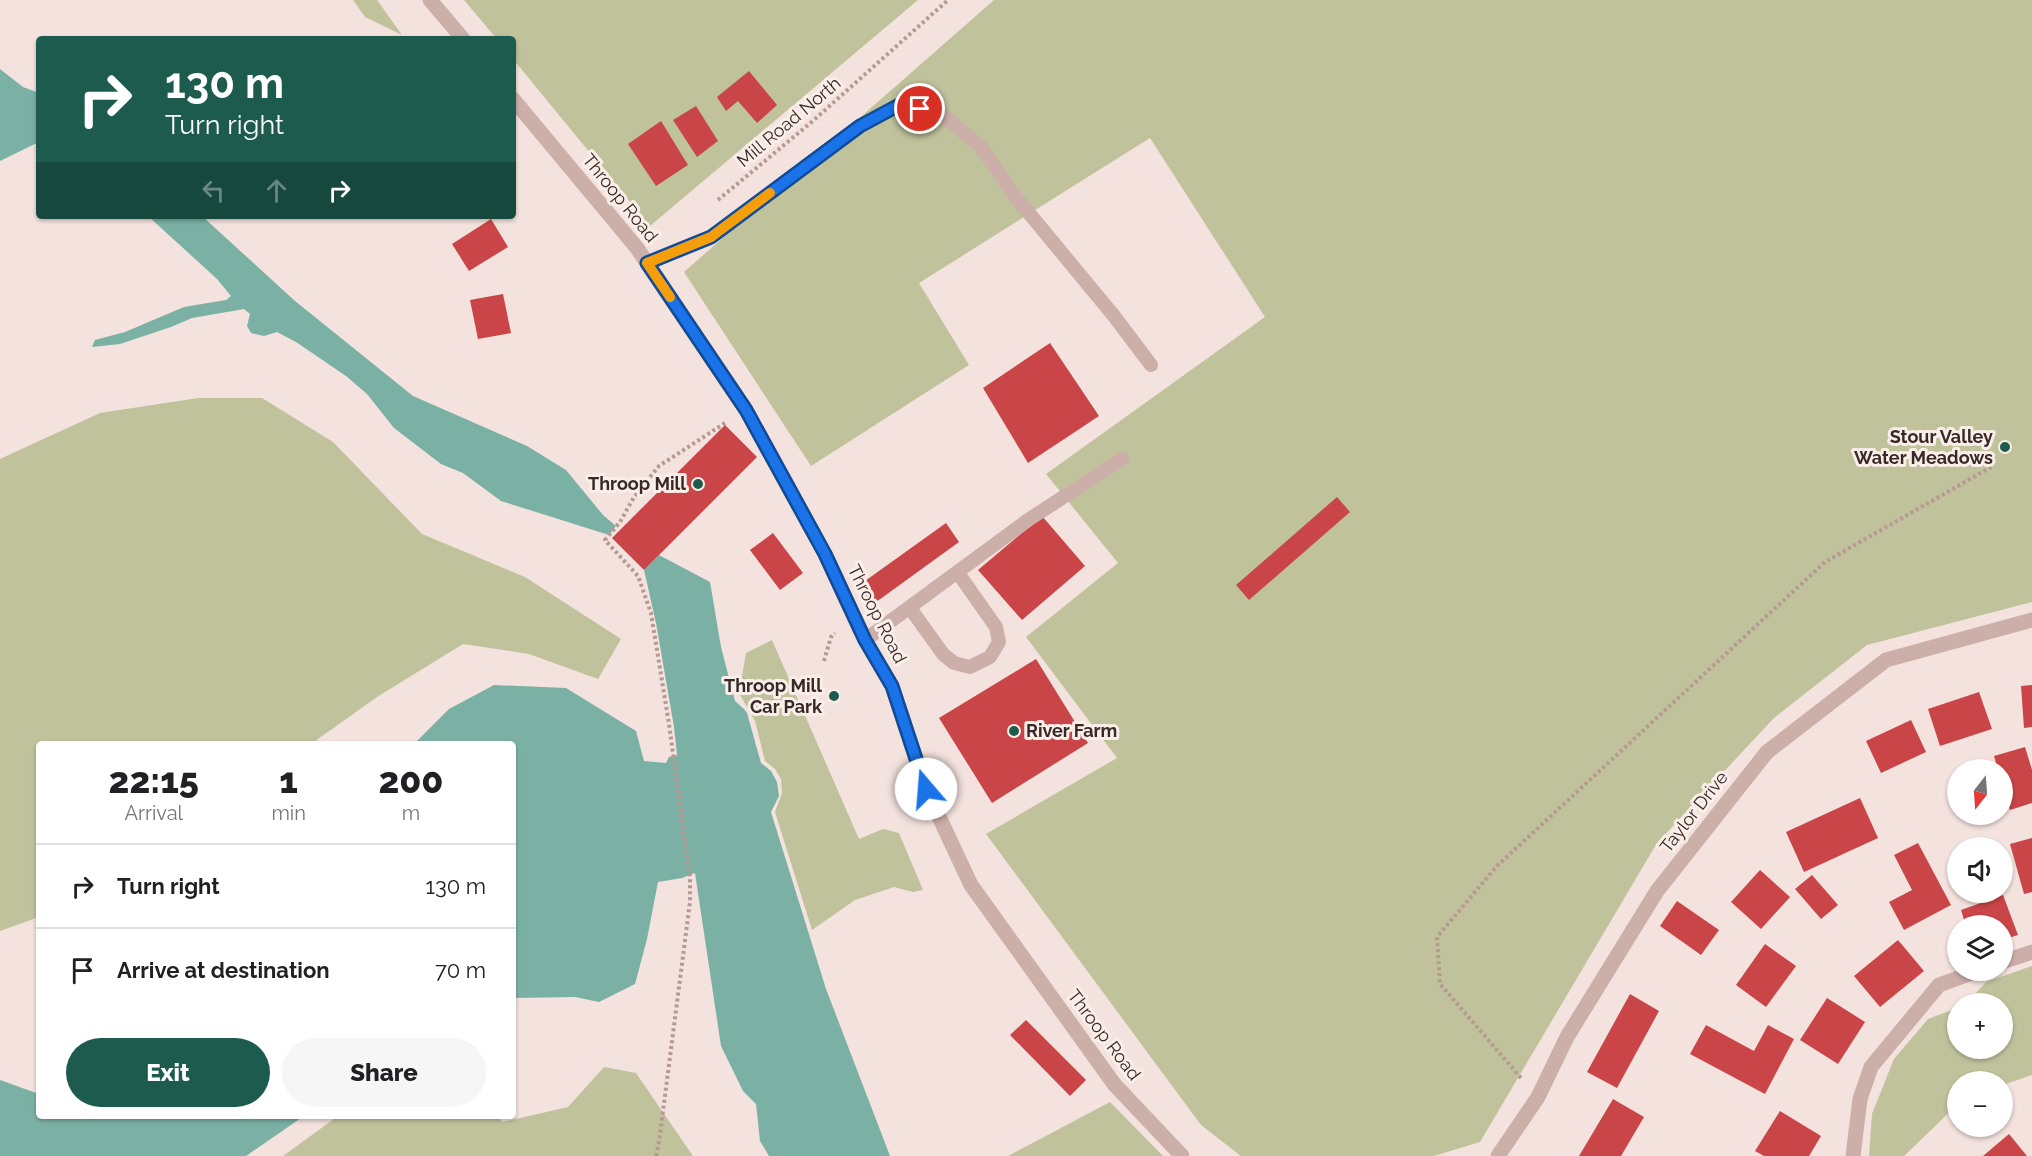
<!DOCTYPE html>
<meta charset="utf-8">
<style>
:root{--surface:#fff;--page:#f6f6f6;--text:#202124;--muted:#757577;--line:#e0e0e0;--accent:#1d5b4e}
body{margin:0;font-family:Raleway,sans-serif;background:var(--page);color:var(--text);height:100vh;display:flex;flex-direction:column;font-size:22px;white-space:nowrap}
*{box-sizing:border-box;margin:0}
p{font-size:20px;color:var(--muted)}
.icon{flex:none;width:33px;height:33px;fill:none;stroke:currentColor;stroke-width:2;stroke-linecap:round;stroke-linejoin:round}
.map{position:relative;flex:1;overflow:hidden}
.side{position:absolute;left:36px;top:741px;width:480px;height:378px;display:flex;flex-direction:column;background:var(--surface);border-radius:6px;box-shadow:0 2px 4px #0004}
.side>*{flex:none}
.banner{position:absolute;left:36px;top:36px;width:480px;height:183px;border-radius:6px;box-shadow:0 2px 4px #0004;background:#1d5b4e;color:#fff;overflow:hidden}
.needle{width:39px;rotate:197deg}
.tools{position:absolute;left:1947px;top:759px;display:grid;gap:12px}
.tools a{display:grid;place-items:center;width:66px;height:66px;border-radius:50%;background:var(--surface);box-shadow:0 2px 4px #0004;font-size:30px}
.pin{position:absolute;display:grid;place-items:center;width:51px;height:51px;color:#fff;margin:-26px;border:3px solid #fff;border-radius:50%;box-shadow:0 2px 6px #0007}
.me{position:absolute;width:66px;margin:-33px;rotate:342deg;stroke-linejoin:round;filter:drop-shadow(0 0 4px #0008)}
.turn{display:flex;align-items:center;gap:21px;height:126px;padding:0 30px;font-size:27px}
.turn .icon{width:78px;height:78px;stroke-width:2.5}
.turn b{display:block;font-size:42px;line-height:51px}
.lanes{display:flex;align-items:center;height:57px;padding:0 30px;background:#0003;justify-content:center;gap:30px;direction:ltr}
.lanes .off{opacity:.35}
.eta{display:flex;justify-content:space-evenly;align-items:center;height:102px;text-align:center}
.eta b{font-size:36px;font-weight:800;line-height:42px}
.primary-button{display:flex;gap:12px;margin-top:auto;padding:12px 30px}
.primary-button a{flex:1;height:69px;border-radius:36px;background:var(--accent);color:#fff;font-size:24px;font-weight:800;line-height:69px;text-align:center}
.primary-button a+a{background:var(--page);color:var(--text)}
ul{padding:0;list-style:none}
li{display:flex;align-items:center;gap:18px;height:84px;padding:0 30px;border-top:2px solid var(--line)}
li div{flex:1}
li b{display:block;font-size:22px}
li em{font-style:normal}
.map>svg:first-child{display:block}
.green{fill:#c0c29c}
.water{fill:#7bb1a5}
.building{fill:#c94547}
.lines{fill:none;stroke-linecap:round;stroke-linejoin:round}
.path{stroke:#b79892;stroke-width:4;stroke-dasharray:3 3;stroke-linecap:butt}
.lane{stroke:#cbafa8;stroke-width:14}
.street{stroke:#cbafa8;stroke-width:15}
.route-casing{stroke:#114b97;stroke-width:15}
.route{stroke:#1a73e8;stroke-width:10}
.slow{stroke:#f59e0b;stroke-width:10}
.poi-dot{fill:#1d5b4e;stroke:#faeee9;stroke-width:2}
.labels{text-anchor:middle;stroke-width:6;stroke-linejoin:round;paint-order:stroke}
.street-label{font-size:18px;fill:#382928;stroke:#faeee9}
.poi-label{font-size:18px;font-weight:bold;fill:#382928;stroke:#faeee9;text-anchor:end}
</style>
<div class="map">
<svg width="2032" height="1156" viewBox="0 0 2032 1156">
<rect width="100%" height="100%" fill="#f3e2dd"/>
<g class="green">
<polygon points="353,0 377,0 402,35 365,17"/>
<polygon points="464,0 918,0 650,226 513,59 513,39 497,39"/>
<polygon points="994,0 2032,0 2032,602 1867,645 1774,718 1657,843 1480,1142 1434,1156 1241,1156 1201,1125 986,834 1117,758 1026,637 1118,563 1046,474 1265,317 1150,138 919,283 969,365 811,466 684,272"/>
<polygon points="198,398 262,398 333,442 422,534 525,577 621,639 598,679 529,654 463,644 377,697 311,744 39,744 39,917 0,931 0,459 100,413"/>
<polygon points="772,640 859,839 883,829 899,833 923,890 913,892 894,887 855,900 812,930 775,812 782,793 781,779 775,769 765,761 755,721 739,693 746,653"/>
<polygon points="2032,966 2032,1075 2003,1085 2002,1082 1958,1082 1957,1105 1904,1156 1869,1156 1872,1114 1894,1059 1928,1019 1957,1008 1958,1048 2002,1048 2002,1004 1967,1003 1986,982"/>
<polygon points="604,1067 636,1073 693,1156 283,1156 338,1116 497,1116 502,1122 568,1107"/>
<polygon points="1110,1102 1163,1156 1008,1156"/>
</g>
<g class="water">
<polygon points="0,69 23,87 39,93 39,142 0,161"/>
<polygon points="148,216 202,216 295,301 413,396 527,446 566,470 603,515 616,526 609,535 501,501 463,473 441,464 394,428 367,394 346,376 296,342 277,332 264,336 251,333 247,326 250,314 244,309 192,318 171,327 120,344 92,347 95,340 125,332 184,307 226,300 231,296 217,279"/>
<polygon points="659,555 710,582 721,647 735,701 744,709 747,713 761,763 771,771 777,782 779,796 771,812 826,989 890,1156 769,1156 760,1141 756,1104 743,1091 721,1046 695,873 682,878 658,882 647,939 635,984 599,1002 575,997 513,998 513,744 414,744 449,709 494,685 566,688 636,731 644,761 666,763 669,757 677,755 674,727 656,623 644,570"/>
<polygon points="0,1080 39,1094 39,1116 304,1116 246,1156 0,1156"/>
</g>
<g class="building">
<polygon points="749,71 777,105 757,123 738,101 726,111 717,97"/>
<polygon points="696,106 718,141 697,157 673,120"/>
<polygon points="661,121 688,165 656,186 628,144"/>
<polygon points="491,219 508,247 469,271 452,244"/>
<polygon points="503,294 511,333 478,339 470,300"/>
<polygon points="1050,343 1099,416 1028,463 983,388"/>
<polygon points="725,425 757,457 644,570 612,538"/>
<polygon points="1337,497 1350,512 1249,600 1236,585"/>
<polygon points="1042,516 1085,566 1022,620 978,570"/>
<polygon points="946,523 959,542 872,605 858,586"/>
<polygon points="773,533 803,573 780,590 750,550"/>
<polygon points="1036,659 1088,743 992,803 939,718"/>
<polygon points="2032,685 2032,727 2024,728 2021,686"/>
<polygon points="1979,692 1992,729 1940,746 1928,709"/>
<polygon points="1911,720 1926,752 1881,773 1866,741"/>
<polygon points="2025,747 2032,770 2032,803 2010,810 2002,785 2002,770 1998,770 1994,756"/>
<polygon points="1860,798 1878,838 1804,872 1786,832"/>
<polygon points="2032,838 2032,892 2024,894 2010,844"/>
<polygon points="1918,843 1951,905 1904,930 1889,902 1912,890 1894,855"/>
<polygon points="1760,870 1790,897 1761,929 1731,902"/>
<polygon points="1812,875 1838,905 1821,919 1795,889"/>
<polygon points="2003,895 2018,935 2002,940 2002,926 1966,926 1961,910"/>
<polygon points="1677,901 1719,930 1701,955 1660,926"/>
<polygon points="1898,940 1924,971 1880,1007 1854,976"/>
<polygon points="1765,944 1796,966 1766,1007 1736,985"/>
<polygon points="1630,994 1659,1011 1617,1088 1587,1072"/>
<polygon points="1827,998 1865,1022 1838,1064 1800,1040"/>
<polygon points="1026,1020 1086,1080 1070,1096 1010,1035"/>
<polygon points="1706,1025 1754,1051 1768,1025 1794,1039 1765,1094 1690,1054"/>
<polygon points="1613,1099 1644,1117 1621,1156 1579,1156"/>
<polygon points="1780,1111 1821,1136 1809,1156 1764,1156 1755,1151"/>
<polygon points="2009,1134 2027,1156 1983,1156"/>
</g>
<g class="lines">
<g class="path">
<polyline points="718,200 814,120 948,0"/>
<polyline points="824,661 831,637 835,633"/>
<polyline points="1521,1078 1440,984 1437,937 1497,866 1825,562 1993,466"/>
<polyline points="656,1156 659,1142 690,902 690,877 669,724 651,613 638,576 605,540 620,522 634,497 659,466 725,423"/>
</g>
<g class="lane">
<polyline points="647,263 711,237 860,126 899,105 940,113 981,147 1014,195 1114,316 1151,365"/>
<polyline points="910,608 943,654 954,663 970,667 990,657 999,642 996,627 958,573"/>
<polyline points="865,640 1028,520 1122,459"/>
</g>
<g class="street">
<polyline points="430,0 463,39"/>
<polyline points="513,99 637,248 746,410 825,554 865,640 892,686 926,789 971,885 1114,1084 1182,1156"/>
<polyline points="2002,962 2032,952"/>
<polyline points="1498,1156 1538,1097 1567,1037 1657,891 1767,752 1886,660 2032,620"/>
<polyline points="1853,1156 1860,1099 1871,1067 1939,985 1980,970"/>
</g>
</g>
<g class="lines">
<defs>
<polyline id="route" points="920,109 899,105 860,126 711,237 647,263 746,410 825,554 865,640 892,686 926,789"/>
</defs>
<use href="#route" class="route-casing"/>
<use href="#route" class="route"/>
<polyline class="slow" points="670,297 647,263 711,237 770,193"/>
</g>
<g class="poi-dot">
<circle cx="2005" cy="447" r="6"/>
<circle cx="698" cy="484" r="6"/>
<circle cx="834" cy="696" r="6"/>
<circle cx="1014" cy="731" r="6"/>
</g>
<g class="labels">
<g class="street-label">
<text transform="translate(789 122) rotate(-40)" y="6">Mill Road North</text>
<text transform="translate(620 198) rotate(51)" y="6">Throop Road</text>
<text transform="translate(877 614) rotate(63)" y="6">Throop Road</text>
<text transform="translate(1694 812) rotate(-52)" y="6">Taylor Drive</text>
<text transform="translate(1104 1035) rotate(53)" y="6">Throop Road</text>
</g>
<g class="poi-label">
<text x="1993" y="443">Stour Valley<tspan x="1993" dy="21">Water Meadows</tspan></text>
<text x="686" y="490">Throop Mill</text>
<text x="822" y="692">Throop Mill<tspan x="822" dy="21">Car Park</tspan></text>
<text x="1026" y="737" text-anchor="start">River Farm</text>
</g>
</g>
</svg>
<div class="tools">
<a><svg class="needle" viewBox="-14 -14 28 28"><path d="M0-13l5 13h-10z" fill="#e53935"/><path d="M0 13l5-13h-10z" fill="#757577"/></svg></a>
<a><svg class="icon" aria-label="sound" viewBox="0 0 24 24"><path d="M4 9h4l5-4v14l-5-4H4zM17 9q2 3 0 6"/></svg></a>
<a><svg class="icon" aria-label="layers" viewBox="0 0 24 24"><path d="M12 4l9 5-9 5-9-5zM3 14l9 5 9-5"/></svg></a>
<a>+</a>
<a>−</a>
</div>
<div class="pin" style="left:920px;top:109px;background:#d93025"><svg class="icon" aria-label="arrive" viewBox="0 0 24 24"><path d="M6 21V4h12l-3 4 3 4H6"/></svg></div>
<svg class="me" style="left:926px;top:789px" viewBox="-20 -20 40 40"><circle r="19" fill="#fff"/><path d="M0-13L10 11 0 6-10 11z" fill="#1a73e8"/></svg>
<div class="banner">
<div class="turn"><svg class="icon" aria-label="right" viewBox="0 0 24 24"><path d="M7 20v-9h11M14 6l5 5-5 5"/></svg><div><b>130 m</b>Turn right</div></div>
<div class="lanes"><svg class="icon off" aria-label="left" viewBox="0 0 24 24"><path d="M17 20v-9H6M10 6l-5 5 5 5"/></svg><svg class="icon off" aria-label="ahead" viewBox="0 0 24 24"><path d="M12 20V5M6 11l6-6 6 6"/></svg><svg class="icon" aria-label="right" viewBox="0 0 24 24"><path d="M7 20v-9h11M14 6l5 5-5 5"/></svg></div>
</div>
<section class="side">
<div class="eta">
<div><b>22:15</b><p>Arrival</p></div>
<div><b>1</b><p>min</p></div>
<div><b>200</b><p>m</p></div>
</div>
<ul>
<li><svg class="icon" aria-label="right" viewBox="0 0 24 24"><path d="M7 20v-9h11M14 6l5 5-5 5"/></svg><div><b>Turn right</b></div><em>130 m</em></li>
<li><svg class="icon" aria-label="arrive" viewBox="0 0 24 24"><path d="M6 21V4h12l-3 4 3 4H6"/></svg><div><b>Arrive at destination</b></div><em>70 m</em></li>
</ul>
<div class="primary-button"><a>Exit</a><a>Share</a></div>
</section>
</div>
